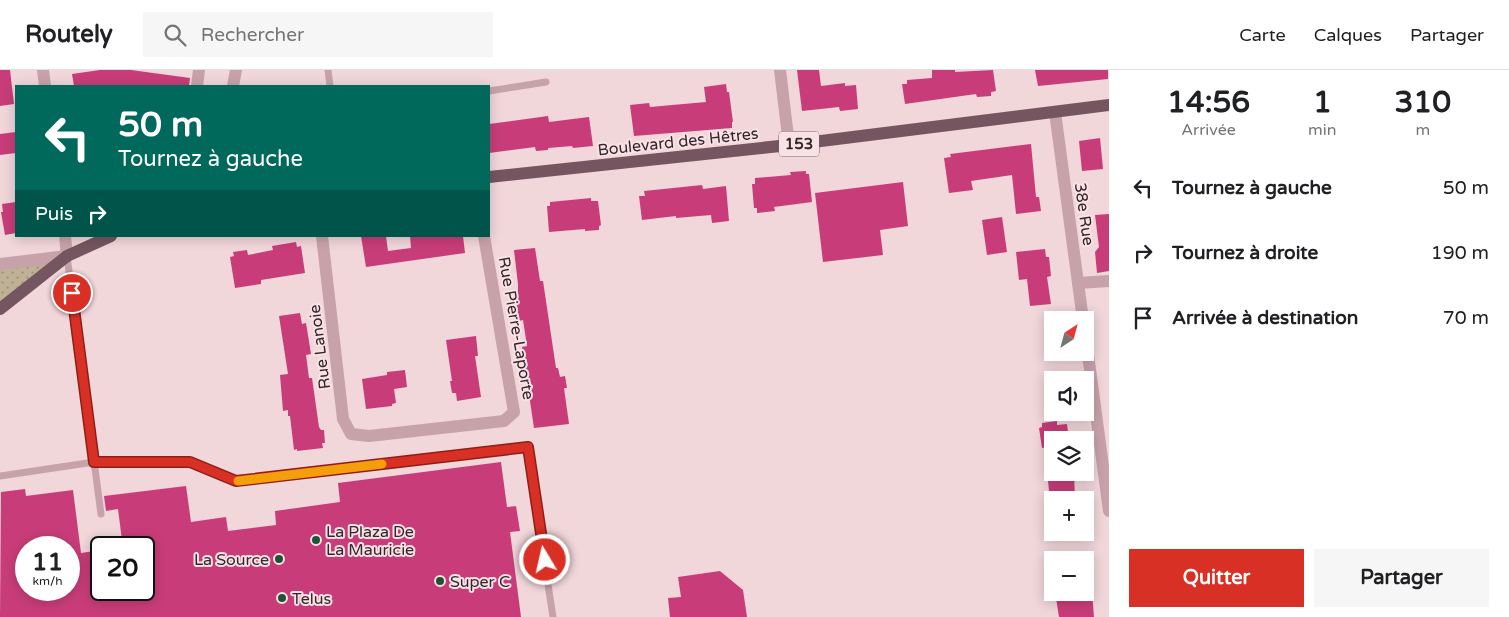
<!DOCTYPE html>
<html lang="fr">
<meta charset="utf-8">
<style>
:root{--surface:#fff;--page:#f6f6f6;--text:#202124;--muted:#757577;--line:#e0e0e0;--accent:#d93025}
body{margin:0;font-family:"Varela Round",sans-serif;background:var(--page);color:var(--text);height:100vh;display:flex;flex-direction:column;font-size:19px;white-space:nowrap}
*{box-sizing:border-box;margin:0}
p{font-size:16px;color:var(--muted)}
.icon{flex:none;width:28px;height:28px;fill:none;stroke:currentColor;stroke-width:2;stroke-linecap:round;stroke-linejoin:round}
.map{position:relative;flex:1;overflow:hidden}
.panel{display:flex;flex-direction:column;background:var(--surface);width:400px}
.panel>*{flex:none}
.banner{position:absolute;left:15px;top:15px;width:475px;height:152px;border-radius:0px;box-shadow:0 2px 12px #0003;background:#00695c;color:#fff;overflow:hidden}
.needle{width:32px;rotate:36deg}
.fabs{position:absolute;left:1044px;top:241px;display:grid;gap:10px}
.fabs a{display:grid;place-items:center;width:50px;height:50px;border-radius:0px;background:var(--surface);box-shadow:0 2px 12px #0003;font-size:25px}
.speed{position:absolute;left:15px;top:466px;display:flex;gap:10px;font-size:25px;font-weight:700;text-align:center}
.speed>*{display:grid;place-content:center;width:65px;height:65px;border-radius:50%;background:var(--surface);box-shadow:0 2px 12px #0003;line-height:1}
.speed small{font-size:12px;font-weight:400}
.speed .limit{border:2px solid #111;border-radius:8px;background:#fff;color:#111}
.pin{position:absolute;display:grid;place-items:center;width:42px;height:42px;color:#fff;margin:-21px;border:2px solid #fff;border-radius:50%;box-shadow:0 1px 5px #0007}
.me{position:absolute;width:55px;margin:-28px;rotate:351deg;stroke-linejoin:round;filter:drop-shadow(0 0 4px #0008)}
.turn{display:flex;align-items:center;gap:18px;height:105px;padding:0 20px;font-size:22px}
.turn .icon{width:65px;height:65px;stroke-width:2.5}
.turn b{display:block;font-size:35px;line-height:42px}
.then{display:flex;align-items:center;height:48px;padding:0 20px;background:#0003;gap:10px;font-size:19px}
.eta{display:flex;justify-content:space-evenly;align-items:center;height:85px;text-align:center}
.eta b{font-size:30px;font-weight:700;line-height:35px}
.button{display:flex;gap:10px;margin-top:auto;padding:10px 20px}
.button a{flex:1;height:58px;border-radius:0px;background:var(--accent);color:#fff;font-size:20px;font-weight:700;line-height:58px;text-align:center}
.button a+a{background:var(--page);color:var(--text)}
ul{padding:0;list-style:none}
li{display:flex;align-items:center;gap:15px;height:65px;padding:0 20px}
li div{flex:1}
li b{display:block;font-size:19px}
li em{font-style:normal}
header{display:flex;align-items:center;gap:30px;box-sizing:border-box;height:70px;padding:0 25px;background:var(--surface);border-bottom:1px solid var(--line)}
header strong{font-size:24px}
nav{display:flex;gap:28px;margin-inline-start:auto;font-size:18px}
.search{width:350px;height:45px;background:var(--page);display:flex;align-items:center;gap:12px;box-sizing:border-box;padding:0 18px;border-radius:0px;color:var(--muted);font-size:19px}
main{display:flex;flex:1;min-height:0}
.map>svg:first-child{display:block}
.grass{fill:url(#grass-dots)}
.building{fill:#c83d79;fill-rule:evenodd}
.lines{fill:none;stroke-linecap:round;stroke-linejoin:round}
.service{stroke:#c8a2ab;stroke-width:7}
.minor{stroke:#c8a2ab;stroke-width:12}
.tertiary{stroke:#c8a2ab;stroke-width:12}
.primary{stroke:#755560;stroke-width:12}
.route-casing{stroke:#8d1f18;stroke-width:12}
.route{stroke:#d93025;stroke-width:9}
.slow{stroke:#f59e0b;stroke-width:9}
.poi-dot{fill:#1a5431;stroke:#f9e2e5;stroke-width:2}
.labels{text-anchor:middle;stroke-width:4;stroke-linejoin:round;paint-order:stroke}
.shield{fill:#f9e2e5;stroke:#6e5e62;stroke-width:1}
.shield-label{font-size:15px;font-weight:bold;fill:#33252a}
.street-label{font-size:16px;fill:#33252a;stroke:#f9e2e5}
.poi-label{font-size:16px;fill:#33252a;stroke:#f9e2e5;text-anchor:start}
</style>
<header>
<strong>Routely</strong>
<div class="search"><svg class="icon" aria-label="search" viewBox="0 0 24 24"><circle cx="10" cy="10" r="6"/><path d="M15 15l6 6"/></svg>Rechercher</div>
<nav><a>Carte</a><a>Calques</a><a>Partager</a></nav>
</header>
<main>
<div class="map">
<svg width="1109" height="547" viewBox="0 0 1109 547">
<defs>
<pattern id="grass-dots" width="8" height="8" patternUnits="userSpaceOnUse" patternTransform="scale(1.25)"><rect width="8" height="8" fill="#bfb196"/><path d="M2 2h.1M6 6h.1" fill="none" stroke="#9c907b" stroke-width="1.8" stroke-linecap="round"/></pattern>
</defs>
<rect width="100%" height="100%" fill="#f1d6da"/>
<polygon class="grass" points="67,186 0,239 0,195"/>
<g class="building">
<polygon points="0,0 10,0 14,34 0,36"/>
<polygon points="100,0 131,0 190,8 189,16 74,16 72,4"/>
<polygon points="797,0 819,0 821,16 845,13 845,16 856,15 858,39 840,41 839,37 802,41"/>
<polygon points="932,0 955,0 955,2 993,0 996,21 991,22 991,26 977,27 976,24 905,34 902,14 907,14 907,10 932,8"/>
<polygon points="1035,0 1108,0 1108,9 1038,16"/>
<polygon points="726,14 727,22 729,22 733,52 732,52 732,58 634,66 630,35 649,33 650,37 706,32 704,17"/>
<polygon points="548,46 549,52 589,47 593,76 573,78 572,76 548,78 548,80 536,81 535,77 489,83 489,54"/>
<polygon points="16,62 16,83 0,85 0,64"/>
<polygon points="1100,68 1103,99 1082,101 1079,71"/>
<polygon points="1031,74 1036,127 1039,127 1041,141 1016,144 1012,105 971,111 973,120 949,123 944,88 951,87 950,84"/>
<polygon points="806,101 806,104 809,104 812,132 774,137 775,141 757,143 757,138 754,138 752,114 755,114 755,108 791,105 790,102"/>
<polygon points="903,112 908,156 880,160 883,185 823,192 815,123"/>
<polygon points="702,115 703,119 726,116 729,151 712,153 711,145 676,148 676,146 642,150 639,126 645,126 644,121"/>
<polygon points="591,128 591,131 598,131 601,155 599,156 599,160 585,161 585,159 549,162 547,136 550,136 550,132"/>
<polygon points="16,132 16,163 5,165 1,142 3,142 2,134"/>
<polygon points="1109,144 1109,201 1097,203 1095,182 1099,177 1095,145"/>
<polygon points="1002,147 1007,182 987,185 982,150"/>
<polygon points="361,166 386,166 388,181 411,178 410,166 463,166 465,183 366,197"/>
<polygon points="296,172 297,177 301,176 305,203 261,210 261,214 235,218 230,187 234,186 233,182 247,180 248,185 273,180 272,176"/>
<polygon points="535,178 540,211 543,211 556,298 558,298 560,307 565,306 567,318 564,318 569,354 534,358 522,277 527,276 523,250 519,251 515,221 518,221 518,214 514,180"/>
<polygon points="1045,179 1046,187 1049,187 1051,206 1047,207 1051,234 1030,236 1027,209 1019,210 1016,182"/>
<polygon points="300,243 302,254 306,253 311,284 306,285 309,308 312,308 319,357 321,360 324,360 325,373 322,373 323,378 297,381 297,379 294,380 290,346 288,346 288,340 283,341 280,305 288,304 279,246"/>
<polygon points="476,266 478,286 475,286 481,327 457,331 456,323 452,323 450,311 452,311 446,270"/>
<polygon points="405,300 407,317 394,319 396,333 392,334 392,336 366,339 362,309 387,305 387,302"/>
<polygon points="1057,351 1057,355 1067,354 1069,370 1052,370 1052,376 1042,378 1039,358 1042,357 1042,353"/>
<path d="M501,392L507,437L516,436L520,461L510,462L521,547H0L1,422L25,419L26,426L73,420L81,483L101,480V520H144V478H123L118,439L106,441L104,426L186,416L191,452L226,447L228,461L276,455L275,441L340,432L338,413ZM26,478H69V520H26Z"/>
<polygon points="1047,402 1074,402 1075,430 1050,430"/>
<polygon points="720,501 743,520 747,547 670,547 668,528 681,527 678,507"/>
<polygon points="1055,522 1092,522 1094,547 1059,547"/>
</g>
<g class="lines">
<g class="service">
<polyline points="328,0 330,16"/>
<polyline points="489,21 546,12"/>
<polyline points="67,186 101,444"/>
<polyline points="0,406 94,392 189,392 237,411 527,377 553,547"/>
</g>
<g class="minor">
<polyline points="780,0 789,75"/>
<polyline points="197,16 199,0"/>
<polyline points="233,16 236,0"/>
<polyline points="1055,42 1083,250"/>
<polyline points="322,166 343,349 351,364 369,366 504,351 514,342 484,166"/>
<polyline points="1078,213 1109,211"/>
<polyline points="1085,262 1109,441"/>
</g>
<g class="tertiary">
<polyline points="43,0 45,16"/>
<polyline points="0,194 67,186 65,166"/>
</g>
<g class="primary">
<polyline points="489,107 789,75 1109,35"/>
<polyline points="0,239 67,186 111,166"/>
</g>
</g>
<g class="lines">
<defs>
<polyline id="route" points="72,223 94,392 190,392 236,411 528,377 545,490"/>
</defs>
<use href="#route" class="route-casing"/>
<use href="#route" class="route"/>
<polyline class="slow" points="238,411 382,394"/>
</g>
<g class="poi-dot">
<circle cx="316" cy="470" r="5"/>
<circle cx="279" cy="489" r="5"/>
<circle cx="440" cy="511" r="5"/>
<circle cx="282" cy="528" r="5"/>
</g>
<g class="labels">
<rect class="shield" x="779" y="61.5" width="40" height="25" rx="4"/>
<g class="shield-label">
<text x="799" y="79">153</text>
</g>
<g class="street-label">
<text transform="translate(678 71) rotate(-6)" y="6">Boulevard des Hêtres</text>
<text transform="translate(1085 144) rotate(82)" y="6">38e Rue</text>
<text transform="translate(517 258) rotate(80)" y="6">Rue Pierre-Laporte</text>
<text transform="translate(319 277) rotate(-97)" y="6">Rue Lanoie</text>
</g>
<g class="poi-label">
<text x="326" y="467">La Plaza De<tspan x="326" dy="18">La Mauricie</tspan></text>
<text x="269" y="495" text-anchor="end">La Source</text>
<text x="450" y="517">Super C</text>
<text x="292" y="534">Telus</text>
</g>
</g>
</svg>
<div class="fabs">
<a><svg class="needle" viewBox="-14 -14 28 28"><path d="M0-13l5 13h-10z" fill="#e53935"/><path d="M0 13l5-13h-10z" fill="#757577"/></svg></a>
<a><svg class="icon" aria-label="sound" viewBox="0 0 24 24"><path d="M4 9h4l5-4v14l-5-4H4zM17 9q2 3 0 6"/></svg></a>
<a><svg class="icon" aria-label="layers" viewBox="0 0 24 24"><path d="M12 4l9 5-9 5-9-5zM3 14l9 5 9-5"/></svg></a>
<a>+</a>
<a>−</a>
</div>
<div class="speed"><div>11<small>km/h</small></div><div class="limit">20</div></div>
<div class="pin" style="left:72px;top:223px;background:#d93025"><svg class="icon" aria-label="arrive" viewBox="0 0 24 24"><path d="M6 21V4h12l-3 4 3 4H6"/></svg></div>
<svg class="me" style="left:545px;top:490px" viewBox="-20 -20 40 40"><circle r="17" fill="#d93025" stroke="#fff" stroke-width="3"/><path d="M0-11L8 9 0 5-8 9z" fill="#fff"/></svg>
<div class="banner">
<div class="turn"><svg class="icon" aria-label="left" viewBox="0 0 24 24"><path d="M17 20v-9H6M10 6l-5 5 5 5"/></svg><div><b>50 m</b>Tournez à gauche</div></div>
<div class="then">Puis<svg class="icon" aria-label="right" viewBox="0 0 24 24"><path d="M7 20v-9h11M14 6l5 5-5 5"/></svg></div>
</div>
</div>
<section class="panel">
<div class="eta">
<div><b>14:56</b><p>Arrivée</p></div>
<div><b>1</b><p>min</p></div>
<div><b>310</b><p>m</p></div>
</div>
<ul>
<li><svg class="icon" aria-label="left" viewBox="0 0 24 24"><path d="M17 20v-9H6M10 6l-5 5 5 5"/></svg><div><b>Tournez à gauche</b></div><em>50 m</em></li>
<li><svg class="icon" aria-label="right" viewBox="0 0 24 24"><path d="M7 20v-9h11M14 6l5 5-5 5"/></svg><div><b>Tournez à droite</b></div><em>190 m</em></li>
<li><svg class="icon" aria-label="arrive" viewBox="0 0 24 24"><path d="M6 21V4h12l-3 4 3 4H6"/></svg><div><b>Arrivée à destination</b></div><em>70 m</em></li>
</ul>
<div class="button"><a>Quitter</a><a>Partager</a></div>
</section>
</main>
